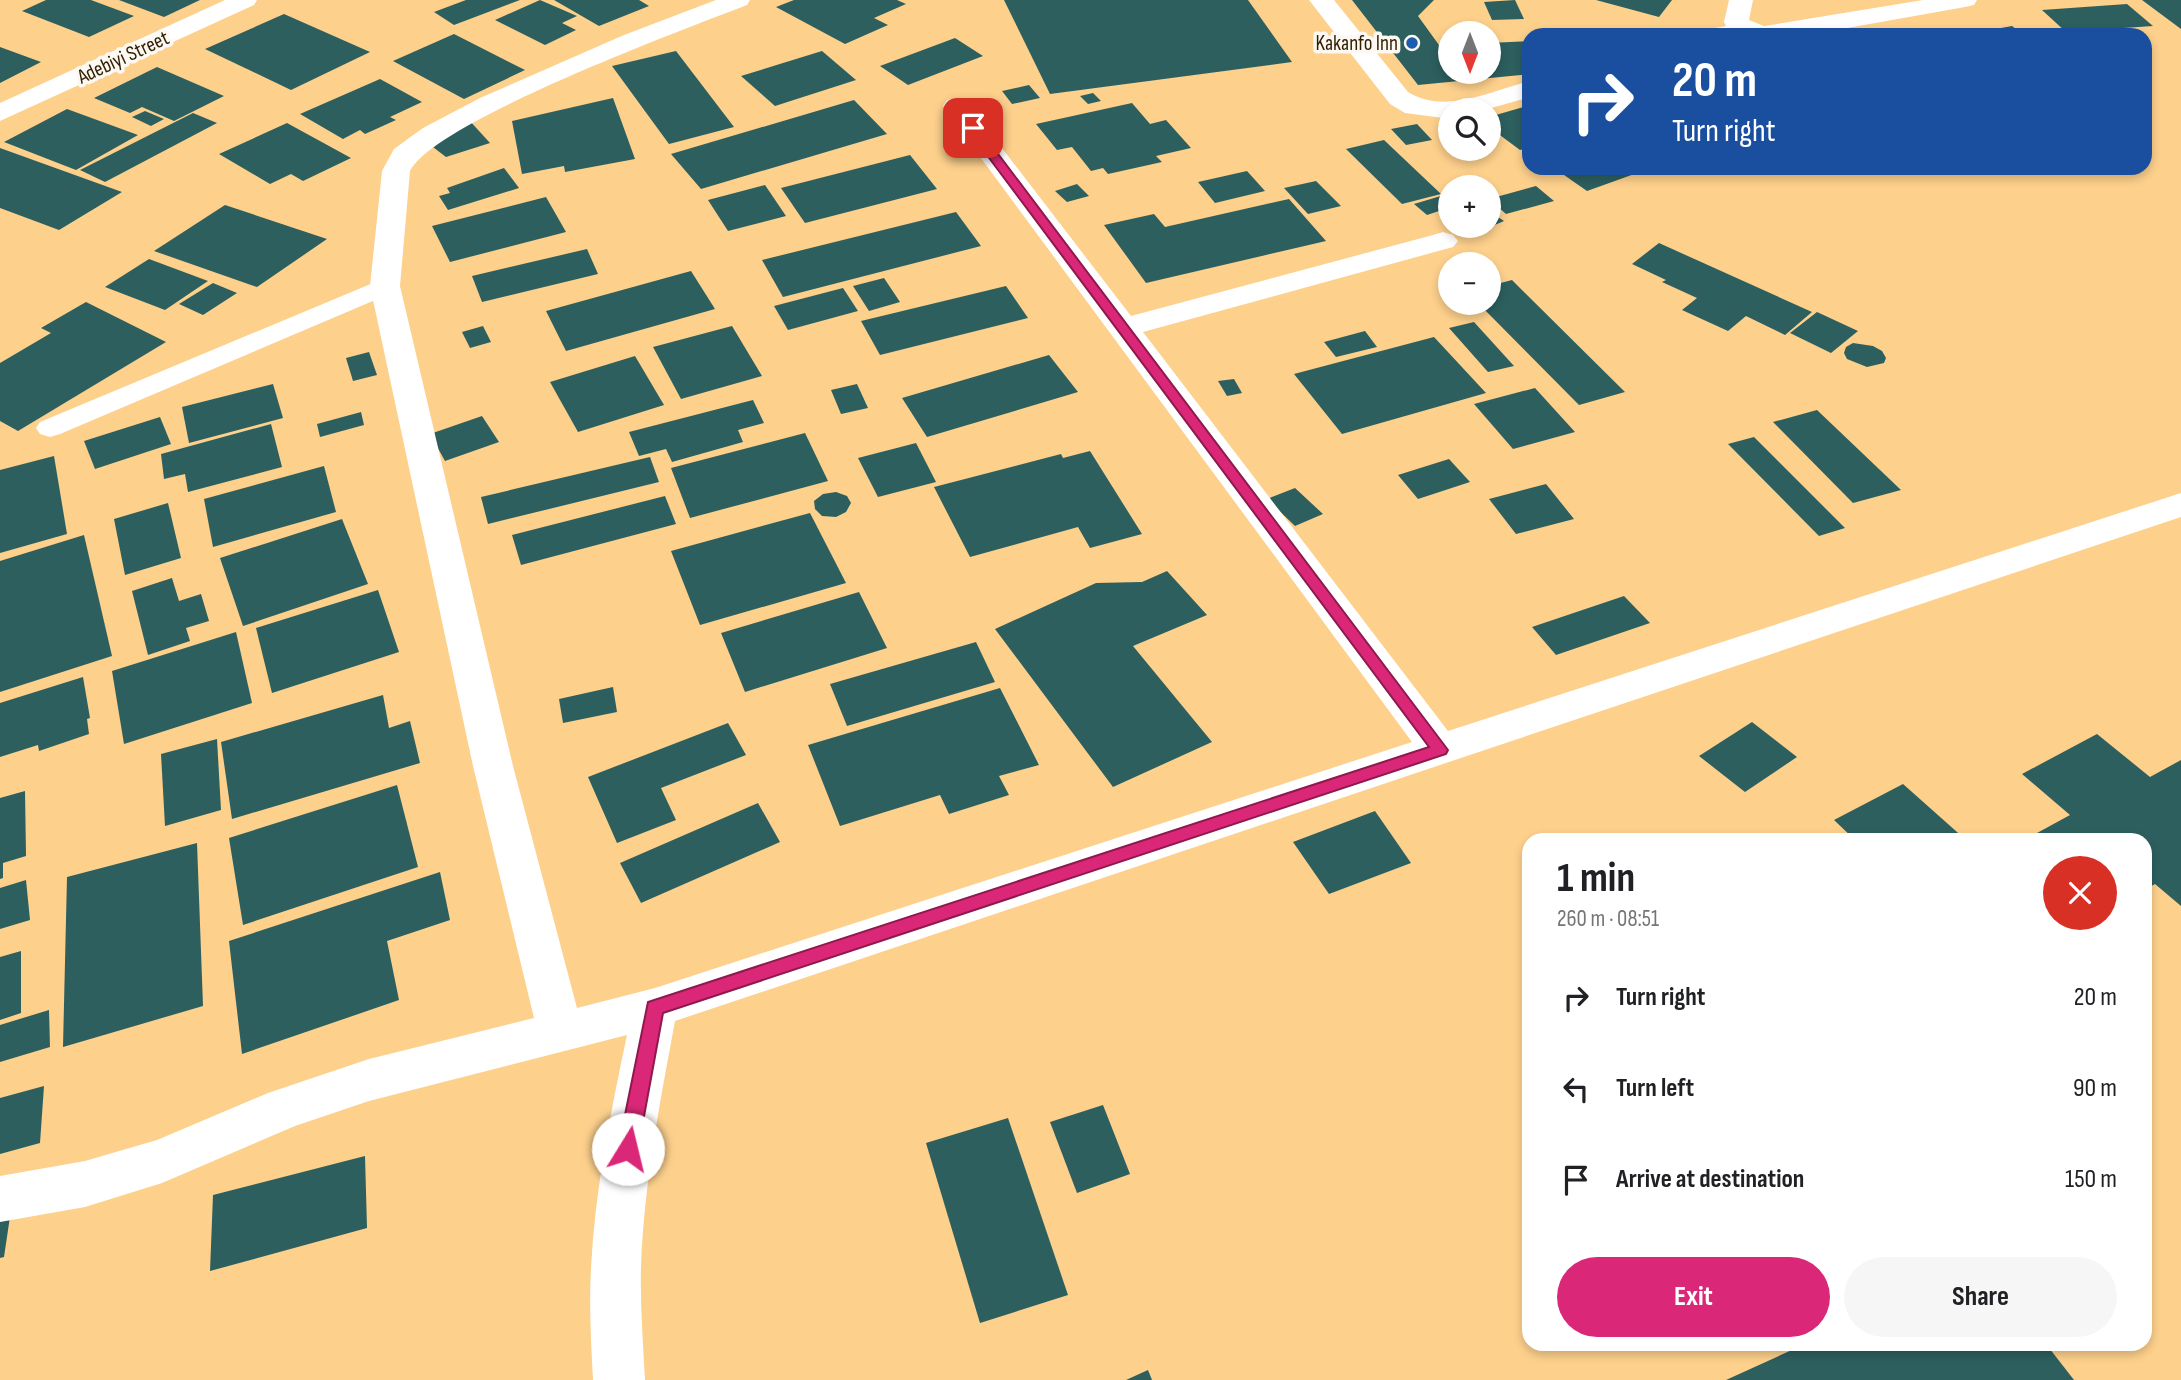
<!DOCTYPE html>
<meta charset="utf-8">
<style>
:root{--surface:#fff;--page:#f6f6f6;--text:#202124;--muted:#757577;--accent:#db2777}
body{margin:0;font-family:"Sofia Sans Condensed",sans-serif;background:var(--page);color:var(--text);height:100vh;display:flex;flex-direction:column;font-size:26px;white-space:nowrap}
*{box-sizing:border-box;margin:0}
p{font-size:23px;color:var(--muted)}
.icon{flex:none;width:38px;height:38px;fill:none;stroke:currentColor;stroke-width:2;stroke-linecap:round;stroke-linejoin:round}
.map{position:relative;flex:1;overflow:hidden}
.side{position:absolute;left:1522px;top:833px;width:630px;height:518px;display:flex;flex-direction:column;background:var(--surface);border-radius:21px;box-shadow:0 4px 10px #0003}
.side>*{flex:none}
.banner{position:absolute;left:1522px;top:28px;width:630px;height:147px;border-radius:21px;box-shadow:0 4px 10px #0003;background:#1a4fa0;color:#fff;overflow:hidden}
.needle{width:46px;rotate:180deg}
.buttons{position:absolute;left:1438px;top:21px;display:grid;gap:14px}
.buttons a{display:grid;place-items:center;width:63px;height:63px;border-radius:50%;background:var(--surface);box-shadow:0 4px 10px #0003;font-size:35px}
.pin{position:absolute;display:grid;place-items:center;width:60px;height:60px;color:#fff;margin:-30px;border-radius:14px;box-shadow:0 4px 10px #0006}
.me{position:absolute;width:77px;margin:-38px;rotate:9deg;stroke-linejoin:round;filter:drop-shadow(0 0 5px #0008)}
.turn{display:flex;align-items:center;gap:24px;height:147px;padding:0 35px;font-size:32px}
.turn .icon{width:91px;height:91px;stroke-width:2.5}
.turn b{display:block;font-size:49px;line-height:60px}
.round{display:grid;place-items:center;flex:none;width:74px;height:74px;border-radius:37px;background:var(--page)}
.head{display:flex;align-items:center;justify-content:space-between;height:119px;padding:0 35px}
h1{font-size:42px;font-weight:700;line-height:52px}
.action{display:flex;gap:14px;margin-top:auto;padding:14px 35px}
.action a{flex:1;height:80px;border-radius:42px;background:var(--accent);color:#fff;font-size:28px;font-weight:700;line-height:80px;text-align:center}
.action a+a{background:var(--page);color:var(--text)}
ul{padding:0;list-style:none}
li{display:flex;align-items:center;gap:21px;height:91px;padding:0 35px}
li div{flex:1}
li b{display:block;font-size:26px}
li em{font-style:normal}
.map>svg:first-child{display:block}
.building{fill:#2d5f5f}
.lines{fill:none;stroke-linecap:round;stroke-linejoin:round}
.service{fill:#fff;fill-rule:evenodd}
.minor{fill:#fff;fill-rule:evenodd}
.route{fill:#db2777;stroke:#8e194d;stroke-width:2}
.poi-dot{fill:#1e5cad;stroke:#fdf8f2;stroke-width:2.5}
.labels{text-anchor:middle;stroke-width:7;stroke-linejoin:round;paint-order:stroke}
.far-poi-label{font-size:21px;fill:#2f1e02;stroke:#fdf8f2;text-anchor:end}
.far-street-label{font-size:21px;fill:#2f1e02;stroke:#fdf8f2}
</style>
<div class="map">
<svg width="2181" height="1380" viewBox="0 0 2181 1380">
<rect width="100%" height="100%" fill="#fdd08c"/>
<g class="building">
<polygon points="46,0 91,0 134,16 89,37 22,11"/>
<polygon points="119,0 200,0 164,17"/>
<polygon points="466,0 520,0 454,25 434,12"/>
<polygon points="540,0 577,16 562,23 576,30 545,45 495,20"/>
<polygon points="554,0 639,0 649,6 599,26"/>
<polygon points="794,0 897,0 906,4 874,18 888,25 845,44 776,7"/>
<polygon points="1004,0 1248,0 1292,62 1050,94"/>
<polygon points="1352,0 1434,0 1418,16 1439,45 1451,44 1451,72 1489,72 1489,43 1530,41 1530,74 1418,85"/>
<polygon points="1515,0 1524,19 1492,20 1484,2"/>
<polygon points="1596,0 1672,0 1659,17"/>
<polygon points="2142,0 2181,0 2181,29"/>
<polygon points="2127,4 2153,26 2066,32 2042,10"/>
<polygon points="284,14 370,52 291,90 205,49"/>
<polygon points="2012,26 2024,35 1968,35 1968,34"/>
<polygon points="454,34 525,70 464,99 393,61"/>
<polygon points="955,38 983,56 908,85 880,66"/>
<polygon points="0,47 41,62 0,83"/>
<polygon points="676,51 734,127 669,144 612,66"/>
<polygon points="822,51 856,80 775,106 741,76"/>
<polygon points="157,67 224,96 174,121 142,107 130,113 94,98"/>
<polygon points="380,79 422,102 390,117 396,120 365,134 360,130 343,139 300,114"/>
<polygon points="1029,85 1040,98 1012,104 1002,91"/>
<polygon points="1093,93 1101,101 1088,104 1080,96"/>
<polygon points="613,98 635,159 565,172 564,166 522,174 512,121"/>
<polygon points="854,100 887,134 701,189 671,154"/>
<polygon points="1132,103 1150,124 1166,120 1191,148 1156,156 1162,162 1108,174 1103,168 1091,171 1072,147 1057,150 1036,124"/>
<polygon points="1530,105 1530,147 1520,150 1489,127 1489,117"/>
<polygon points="67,109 138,135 76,170 4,142"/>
<polygon points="145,111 164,119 151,126 132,117"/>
<polygon points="193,113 217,123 105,182 80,170"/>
<polygon points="469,120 490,143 446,157 429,144"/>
<polygon points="287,123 351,158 303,181 291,174 270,184 219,154"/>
<polygon points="1417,124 1432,140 1406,145 1391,129"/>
<polygon points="1384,140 1441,194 1402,204 1346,149"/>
<polygon points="0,148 122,192 59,230 0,208"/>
<polygon points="910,155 937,189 805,223 781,188"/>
<polygon points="504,168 519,188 448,210 439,196 450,193 447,188"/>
<polygon points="1554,168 1651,168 1587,191"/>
<polygon points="1247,171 1265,191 1215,203 1198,182"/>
<polygon points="1316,181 1341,206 1308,214 1284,188"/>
<polygon points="1077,184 1089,196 1067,202 1055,191"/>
<polygon points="765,185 786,216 728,231 708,200"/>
<polygon points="1536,186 1554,201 1506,214 1489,199"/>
<polygon points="1444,195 1451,200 1451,207 1427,215 1414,204"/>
<polygon points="546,197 566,232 450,262 432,226"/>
<polygon points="1289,199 1326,241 1146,283 1104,225 1154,214 1165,227"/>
<polygon points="225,205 327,239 257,287 154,251"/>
<polygon points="1489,211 1504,221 1483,230 1477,226 1489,226"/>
<polygon points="956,212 981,246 783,297 762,260"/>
<polygon points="1659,243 1812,312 1785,335 1746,316 1728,331 1682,310 1697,298 1662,282 1666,280 1632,264"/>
<polygon points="587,249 598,274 482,302 472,276"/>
<polygon points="149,259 208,281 165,310 105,287"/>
<polygon points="691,271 715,309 566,351 546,311"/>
<polygon points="884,278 900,302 869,311 853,286"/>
<polygon points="1512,280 1625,392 1579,405 1478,303 1489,303 1489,286"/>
<polygon points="213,283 237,293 203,315 179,304"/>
<polygon points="1006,286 1028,318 880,355 861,321"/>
<polygon points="843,288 858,311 788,330 774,306"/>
<polygon points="86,302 166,342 18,431 0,421 0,363 51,333 41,328"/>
<polygon points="1817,312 1858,331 1831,353 1790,333"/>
<polygon points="1474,322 1514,366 1488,372 1449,328"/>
<polygon points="483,326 491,342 470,348 462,332"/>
<polygon points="732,326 762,376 681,399 653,347"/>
<polygon points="1365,331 1377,347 1336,357 1324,342"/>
<polygon points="1434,337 1486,393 1342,434 1294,374"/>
<polygon points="1853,343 1873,346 1882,351 1886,358 1884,363 1867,367 1847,359 1844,353 1846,347"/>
<polygon points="369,352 377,375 353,381 346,358"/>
<polygon points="1049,355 1078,392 927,437 902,398"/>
<polygon points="635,356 664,405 578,432 550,382"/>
<polygon points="1234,379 1242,393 1227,396 1218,381"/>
<polygon points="273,384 283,418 189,443 182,407"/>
<polygon points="857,384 868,408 841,414 831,390"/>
<polygon points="1535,388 1575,432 1513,449 1474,404"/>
<polygon points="753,400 764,423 738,430 743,442 672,462 666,449 639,456 629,432"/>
<polygon points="1817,410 1901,490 1853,503 1773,422"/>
<polygon points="361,412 364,425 320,437 317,424"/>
<polygon points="482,416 499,442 445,461 430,434"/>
<polygon points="160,417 171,444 95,469 84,441"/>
<polygon points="271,424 282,467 188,492 185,474 164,479 161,454"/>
<polygon points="805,433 828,481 690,518 671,468"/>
<polygon points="1754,437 1845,528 1819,536 1728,444"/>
<polygon points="916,443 936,482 878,497 858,458"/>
<polygon points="1090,451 1142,534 1090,548 1078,527 970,557 934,487 1061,454 1063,458"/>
<polygon points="54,456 67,534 0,553 0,470"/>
<polygon points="650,457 659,482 488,524 481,497"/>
<polygon points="1449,459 1470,482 1418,499 1398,475"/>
<polygon points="324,466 336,512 213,547 204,499"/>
<polygon points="1546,484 1574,519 1516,534 1489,499"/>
<polygon points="1295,488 1323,514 1295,526 1267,499"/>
<polygon points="836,492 847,496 851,503 846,512 836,517 822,516 815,509 814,501 823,494"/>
<polygon points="665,496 676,524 521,565 512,535"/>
<polygon points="168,503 181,558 125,575 114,519"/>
<polygon points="810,513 846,583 700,625 671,551"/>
<polygon points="342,519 368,584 243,626 220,558"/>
<polygon points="84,535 112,656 0,692 0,561"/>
<polygon points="1167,571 1207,615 1133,646 1212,742 1113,787 995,629 1096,583 1142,582"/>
<polygon points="172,578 179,601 201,594 209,621 186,628 190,641 148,655 132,591"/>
<polygon points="378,590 399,652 272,693 256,628"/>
<polygon points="859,592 887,648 745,692 721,633"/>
<polygon points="1624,596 1650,623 1556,655 1532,627"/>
<polygon points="236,632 252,703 124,744 112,671"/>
<polygon points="976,642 995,682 847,726 830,684"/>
<polygon points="83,677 90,718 87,719 89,734 39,751 38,745 0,757 0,703"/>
<polygon points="613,687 617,712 563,723 559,699"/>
<polygon points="1000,688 1039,765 999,776 1009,795 949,814 940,795 840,826 808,745"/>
<polygon points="383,695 389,728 410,721 420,763 232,819 221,742"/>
<polygon points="1752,722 1797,757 1745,792 1699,756"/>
<polygon points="728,723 746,755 661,788 676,820 617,843 588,777"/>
<polygon points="2097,734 2150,777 2181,760 2181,906 2155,884 2146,889 2146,840 2024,840 2070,815 2022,774"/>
<polygon points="217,739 221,810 165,826 161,754"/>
<polygon points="1903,784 1966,840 1855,840 1834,820"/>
<polygon points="397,785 418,867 243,925 229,838"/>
<polygon points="25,791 26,856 3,863 3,878 0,879 0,798"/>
<polygon points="758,803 780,842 641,903 620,863"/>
<polygon points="1375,811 1411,863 1329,894 1293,842"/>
<polygon points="197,843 203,1006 63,1047 67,877"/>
<polygon points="440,872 450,920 387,941 399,1000 242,1054 229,941"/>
<polygon points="26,880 30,920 0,929 0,888"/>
<polygon points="21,951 21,1013 0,1020 0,957"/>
<polygon points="49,1010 50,1047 0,1062 0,1025"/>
<polygon points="44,1086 40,1143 0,1154 0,1098"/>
<polygon points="1103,1105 1130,1174 1077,1193 1050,1122"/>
<polygon points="1008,1118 1068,1295 980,1323 926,1143"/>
<polygon points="365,1156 367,1228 210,1271 213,1195"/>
<polygon points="11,1210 4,1257 0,1258 0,1212"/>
<polygon points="1805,1344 2046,1344 2074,1380 1726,1380"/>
<polygon points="1148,1370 1152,1380 1126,1380"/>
</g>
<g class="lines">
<polygon class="service" points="385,278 394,280 398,286 394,292 60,434 50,437 40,434 36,428 40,422"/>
<g class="minor">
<polygon points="225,0 257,0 254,5 0,121 0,103"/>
<path d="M716,0H750L747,5C685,29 434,122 410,171L400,286L513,766L577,1008L655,988L1412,742L947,112L943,106L947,100L956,98L965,100L1131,316L1433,235L1443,232L1453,235L1458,241L1453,247L1143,332L1448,731L2181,493V517L675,1021C660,1102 644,1184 641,1267C640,1304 643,1342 645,1380H593C591,1343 589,1305 591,1268C595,1189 611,1111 627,1035L369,1101L295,1126L162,1183L85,1207L0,1222V1176L85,1161L157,1140L268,1093L369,1059L534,1018L473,766L370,286L382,171L394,149L423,128L480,98L624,35Z"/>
<path d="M1309,0H1334L1408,92C1446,115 1491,91 1530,81V97L1484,110H1451V119L1405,113L1390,104Z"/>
<polygon points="1729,0 1753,0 1749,20 1764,26 1923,0 1977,0 1974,5 1965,7 1808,35 1700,35 1704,30 1726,26 1724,22"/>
</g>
</g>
<polygon class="route" points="969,126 977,126 1448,750 1446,754 663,1013 638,1149 635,1155 628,1158 621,1155 618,1149 648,1002 1429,747 969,131"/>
<circle class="poi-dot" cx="1412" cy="43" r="7"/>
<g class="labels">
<g class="far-poi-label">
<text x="1398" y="50">Kakanfo Inn</text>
</g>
<g class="far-street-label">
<text transform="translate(123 57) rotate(-25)" y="7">Adebiyi Street</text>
</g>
</g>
</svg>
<div class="buttons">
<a><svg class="needle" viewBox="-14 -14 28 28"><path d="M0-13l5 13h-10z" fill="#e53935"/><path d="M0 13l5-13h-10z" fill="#757577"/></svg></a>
<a><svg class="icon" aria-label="search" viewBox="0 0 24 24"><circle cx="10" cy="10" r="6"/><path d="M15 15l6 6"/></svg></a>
<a>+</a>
<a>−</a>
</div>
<div class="pin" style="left:973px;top:128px;background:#d93025"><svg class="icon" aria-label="arrive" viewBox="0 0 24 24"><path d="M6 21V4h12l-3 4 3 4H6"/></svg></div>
<svg class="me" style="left:628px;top:1149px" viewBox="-20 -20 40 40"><circle r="19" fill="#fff"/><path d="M0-13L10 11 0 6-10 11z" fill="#db2777"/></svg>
<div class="banner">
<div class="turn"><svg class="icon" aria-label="right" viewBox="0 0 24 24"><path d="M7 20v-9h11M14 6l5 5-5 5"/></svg><div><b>20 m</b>Turn right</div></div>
</div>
<section class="side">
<div class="head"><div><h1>1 min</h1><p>260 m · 08:51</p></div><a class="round" style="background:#d93025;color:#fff"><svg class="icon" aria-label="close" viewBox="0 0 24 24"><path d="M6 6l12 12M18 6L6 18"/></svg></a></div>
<ul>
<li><svg class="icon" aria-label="right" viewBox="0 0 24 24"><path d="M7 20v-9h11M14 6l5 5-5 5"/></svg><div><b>Turn right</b></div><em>20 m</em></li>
<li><svg class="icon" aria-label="left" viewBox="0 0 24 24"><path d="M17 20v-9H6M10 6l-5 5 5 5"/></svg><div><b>Turn left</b></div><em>90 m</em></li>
<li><svg class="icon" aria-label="arrive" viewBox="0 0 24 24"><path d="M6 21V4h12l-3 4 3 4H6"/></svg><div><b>Arrive at destination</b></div><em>150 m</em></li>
</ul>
<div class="action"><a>Exit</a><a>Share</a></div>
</section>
</div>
